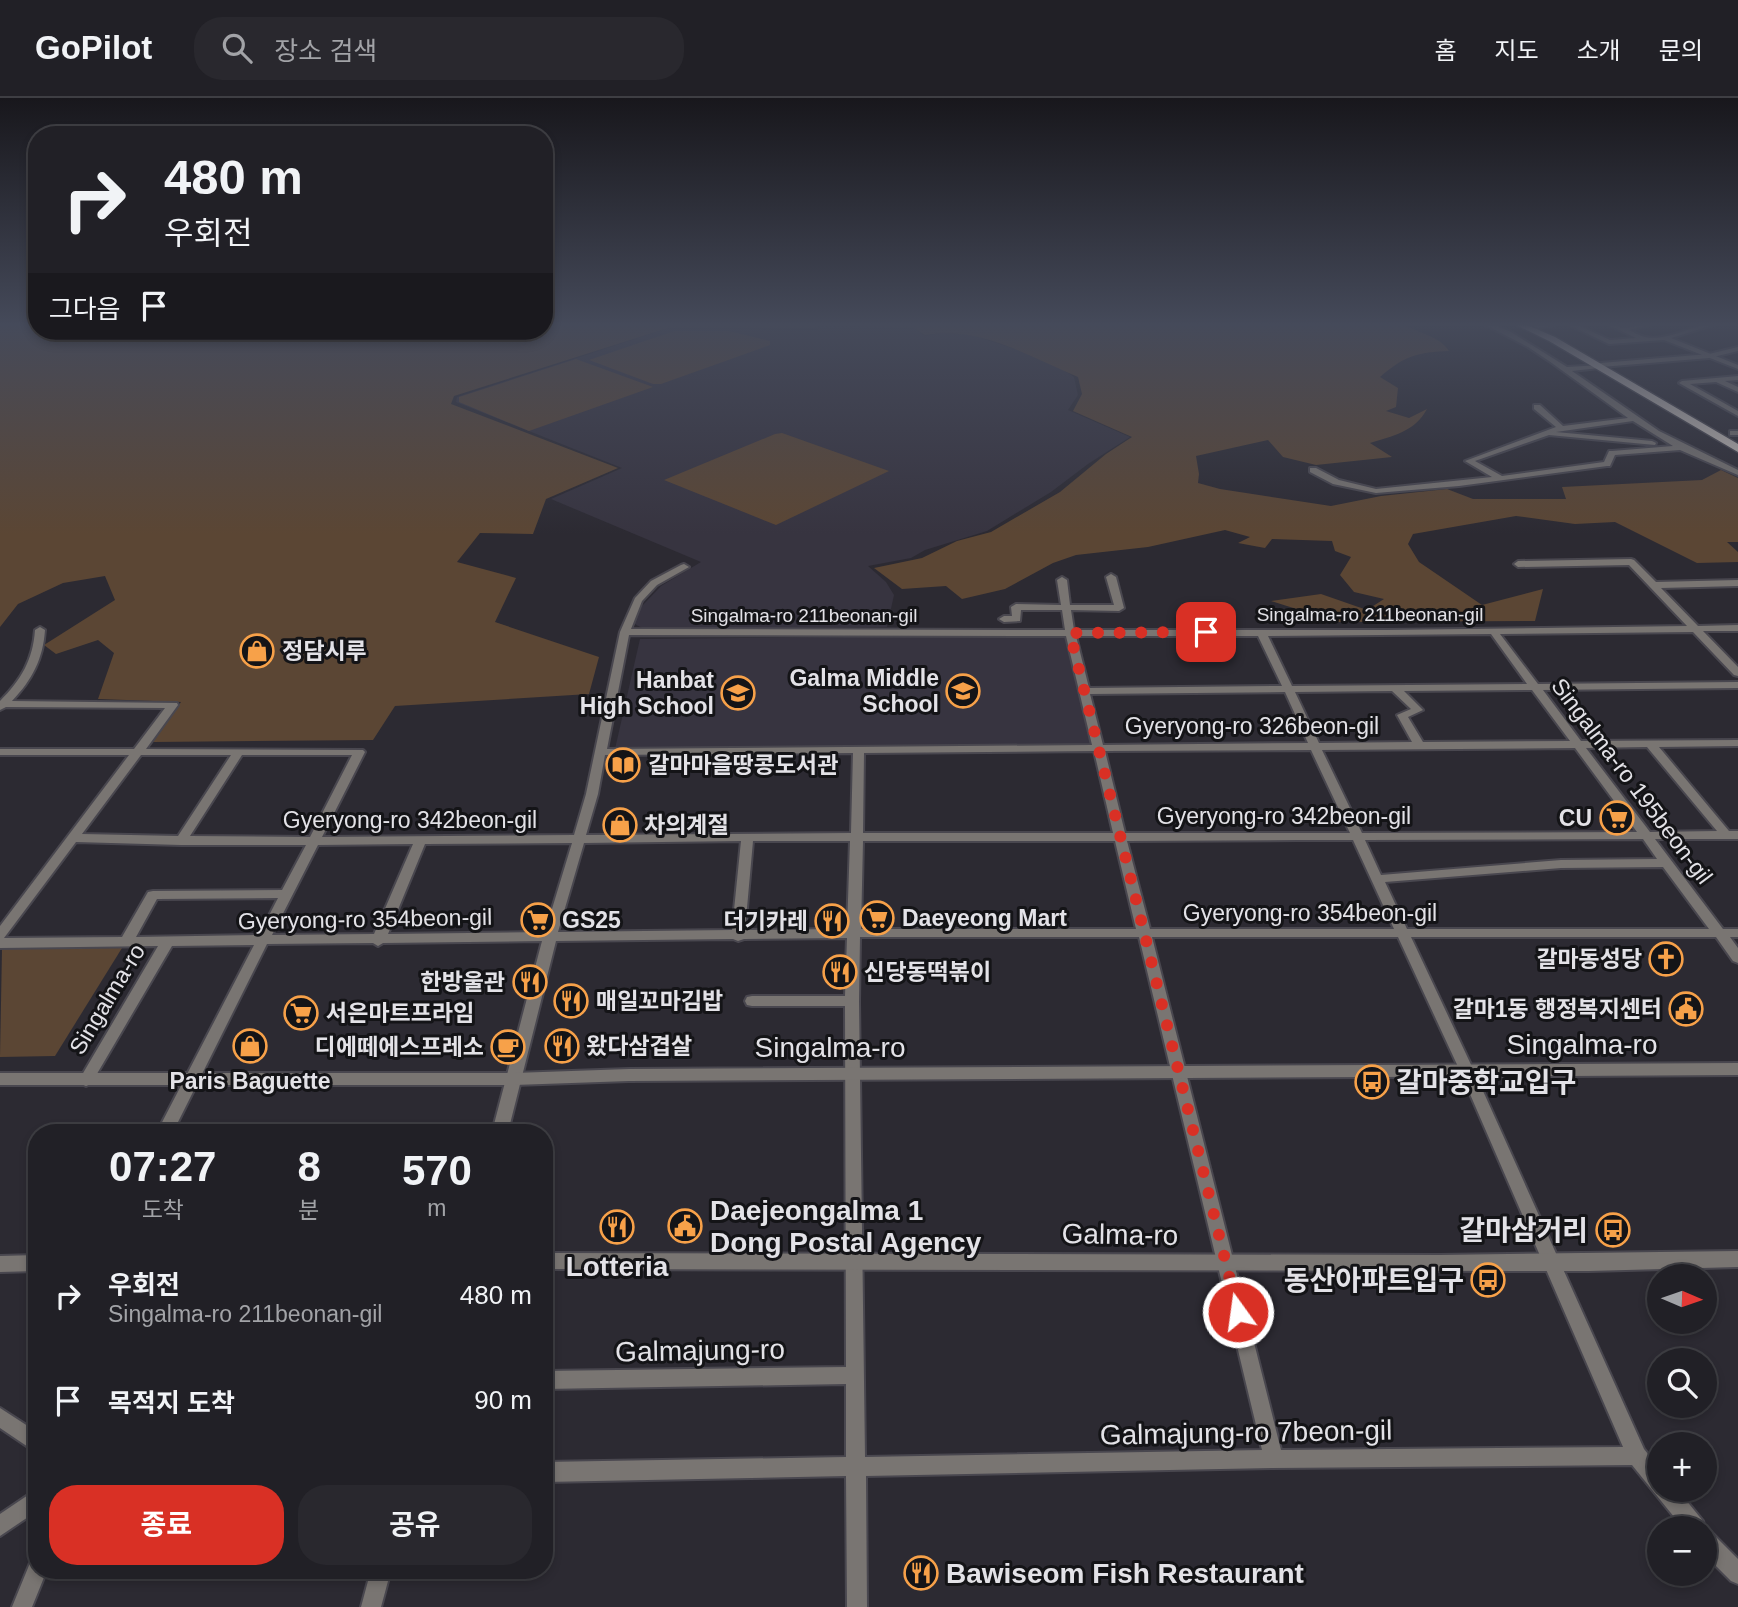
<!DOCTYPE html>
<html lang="ko">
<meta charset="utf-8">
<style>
:root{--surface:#212026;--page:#29282e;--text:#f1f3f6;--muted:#a2a3a7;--line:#3e3e43;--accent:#d93025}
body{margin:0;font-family:Helvetica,"Noto Sans KR",sans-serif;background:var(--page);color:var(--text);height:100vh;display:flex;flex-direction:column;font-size:26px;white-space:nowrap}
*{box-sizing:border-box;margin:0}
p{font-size:23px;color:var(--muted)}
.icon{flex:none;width:38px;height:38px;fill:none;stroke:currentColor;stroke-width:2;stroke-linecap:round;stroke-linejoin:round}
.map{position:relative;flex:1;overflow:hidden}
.drawer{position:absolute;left:28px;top:1026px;width:525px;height:455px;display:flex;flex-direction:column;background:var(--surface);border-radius:28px;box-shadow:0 4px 10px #0003,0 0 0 2px var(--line)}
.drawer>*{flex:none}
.guide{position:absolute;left:28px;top:28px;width:525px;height:214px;border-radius:28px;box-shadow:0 4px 10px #0003,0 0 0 2px var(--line);background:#212026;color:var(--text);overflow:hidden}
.needle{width:46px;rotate:92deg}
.buttons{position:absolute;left:1647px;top:1166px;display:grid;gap:14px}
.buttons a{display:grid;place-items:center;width:70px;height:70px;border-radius:50%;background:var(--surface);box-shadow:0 4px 10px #0003,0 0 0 2px var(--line);font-size:35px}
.pin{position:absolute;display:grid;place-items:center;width:60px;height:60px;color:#fff;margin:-30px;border-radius:14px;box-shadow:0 4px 10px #0006}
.me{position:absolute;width:77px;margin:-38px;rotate:346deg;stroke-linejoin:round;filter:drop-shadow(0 0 5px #0008)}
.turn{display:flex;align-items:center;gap:24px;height:147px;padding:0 21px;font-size:32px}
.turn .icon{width:91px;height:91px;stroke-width:2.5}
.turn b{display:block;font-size:49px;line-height:60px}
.then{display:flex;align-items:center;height:66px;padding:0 21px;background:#0003;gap:14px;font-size:26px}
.eta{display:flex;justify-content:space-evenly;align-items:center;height:119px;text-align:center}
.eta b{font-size:42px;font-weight:700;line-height:49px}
.action{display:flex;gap:14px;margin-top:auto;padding:14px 21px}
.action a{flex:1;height:80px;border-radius:28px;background:var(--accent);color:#fff;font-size:28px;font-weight:700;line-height:80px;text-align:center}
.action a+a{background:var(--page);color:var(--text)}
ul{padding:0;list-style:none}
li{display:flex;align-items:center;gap:21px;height:105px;padding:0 21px}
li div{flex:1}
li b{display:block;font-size:26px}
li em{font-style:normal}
header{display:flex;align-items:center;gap:42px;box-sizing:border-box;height:98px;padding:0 35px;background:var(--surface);border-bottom:2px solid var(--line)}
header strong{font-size:33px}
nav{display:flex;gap:38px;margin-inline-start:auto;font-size:24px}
.search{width:490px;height:63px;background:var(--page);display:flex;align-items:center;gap:18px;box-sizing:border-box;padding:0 24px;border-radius:28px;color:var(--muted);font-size:26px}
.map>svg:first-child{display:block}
.built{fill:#373440}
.green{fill:#5b4634}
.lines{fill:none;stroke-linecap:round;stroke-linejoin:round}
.minor-casing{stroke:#49474f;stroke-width:4}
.tertiary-casing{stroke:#49474f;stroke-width:4}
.primary-casing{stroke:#49474f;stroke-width:3}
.minor{fill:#797572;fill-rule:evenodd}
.tertiary{fill:#797572;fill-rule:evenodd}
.primary{fill:#c6bfb9;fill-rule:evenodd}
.route{stroke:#d93025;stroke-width:12;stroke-dasharray:0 21.6}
.labels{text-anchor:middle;stroke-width:6;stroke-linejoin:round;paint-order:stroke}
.far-street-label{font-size:19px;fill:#e3e2e7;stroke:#141417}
.poi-label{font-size:23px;font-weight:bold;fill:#e3e2e7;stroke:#141417;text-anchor:start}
.street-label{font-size:23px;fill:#e3e2e7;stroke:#141417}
.near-street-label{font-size:28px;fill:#e3e2e7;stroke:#141417}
.near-poi-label{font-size:28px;font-weight:bold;fill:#e3e2e7;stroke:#141417;text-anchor:start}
</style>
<header>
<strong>GoPilot</strong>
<div class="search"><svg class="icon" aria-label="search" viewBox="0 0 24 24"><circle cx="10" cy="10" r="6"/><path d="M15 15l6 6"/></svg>장소 검색</div>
<nav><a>홈</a><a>지도</a><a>소개</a><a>문의</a></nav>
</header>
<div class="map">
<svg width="1738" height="1509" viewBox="0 0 1738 1509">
<rect width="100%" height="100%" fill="#2c2a32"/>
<g class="built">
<polygon points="820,227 914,230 925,238 943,235 971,237 1049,262 1074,279 1078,297 1068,312 1130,339 1088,366 1051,394 987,433 925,452 911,460 868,468 886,484 894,497 887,529 642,530 633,525 642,508 661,488 701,464 551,401 622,370 456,304 457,299 669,230 818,232"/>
<polygon points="1065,537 1092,647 615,651 640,541"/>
</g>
<g class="green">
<path d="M0,225H37V233H544V225H1402C1418,236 1439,237 1449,253C1418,254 1404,258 1380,279L1398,290L1396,309L1386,313L1409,320L1427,311C1415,334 1392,338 1370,345L1392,359L1316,367L1283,359L1268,342L1196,358L1199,376L1198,385L1220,391L1331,408L1381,398L1447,391L1473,401H1566L1562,389L1702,382L1721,372L1738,380V444H1727L1738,454V464L1697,465L1615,424L1575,426L1516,418L1413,436L1408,446L1419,464L1482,507L1543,491L1535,523L1338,524L1271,503L1321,496L1367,512L1384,501L1354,494L1340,477L1351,459L1335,453L1332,443L1272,441L1265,450L1238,445L1250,439L1225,432L1148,449L1076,457L1053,465L1005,491L962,501L946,488L902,491L874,470L922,460L957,443L991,434L1060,394L1106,356L1132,339L1073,313L1082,296L1078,279C1029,258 980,228 925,237L914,230L820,227L814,230H668L454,298L451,306L618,370L546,401L533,436L480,435L457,464L516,480L495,524L599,559L589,596L395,608L373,642L153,644L181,604L98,601L114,555L98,542L56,556L44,547L115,502L105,478L63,485L18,506L0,529Z"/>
<polygon points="674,233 729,233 770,243 770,247 661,286 653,286 589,262"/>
<polygon points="576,261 653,289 529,333 459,304 459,299"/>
<polygon points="782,335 889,373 776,427 664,382 775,336"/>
<polygon points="122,850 55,958 0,959 2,851"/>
</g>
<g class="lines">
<defs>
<g id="minor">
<path d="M1482,225H1490L1511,234L1567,269L1601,267L1602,268L1599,270L1572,273L1659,333L1738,372V377L1680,352L1615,357L1610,368H1607L1459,388L1376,395L1333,386L1310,374V370H1316L1339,382L1376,391L1492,379L1465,363L1556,329L1534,311V307H1540L1563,328L1628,320L1549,263L1528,249ZM1633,323L1673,348L1612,353H1609L1604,364L1502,378L1475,363L1549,337L1655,347L1656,345L1652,343L1556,334Z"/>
<polygon points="1547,225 1563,225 1538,230 1535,228"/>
<path d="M1565,225H1573L1610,242L1636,240L1605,225C1612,225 1617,229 1623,230C1632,230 1645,225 1655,225L1629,232C1633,234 1640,238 1645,239C1669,244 1694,225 1719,225L1671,240L1738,267V271L1664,242L1609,246Z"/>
<polygon points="1738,278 1738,282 1725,283 1738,289 1738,294 1716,284 1690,286 1738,313 1738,318 1679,285 1682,283"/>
<rect x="1730" y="333" width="8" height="4"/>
<path d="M1631,461L1634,462L1656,484L1738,482V488L1661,490L1698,528L1738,527V533H1703L1738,569V578L1734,577L1693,534L1500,536L1538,586L1738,584V590L1543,592L1581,643L1738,642V648L1659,649L1729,733H1738V741H1655L1723,831H1738V839H1730L1738,850V865L1733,863L1716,839H1411L1474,973L1644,1351L1659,1370V1391H1677L1703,1423L1705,1432L1711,1434L1738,1461V1486L1731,1483L1704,1456V1430H1683L1632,1367L1274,1370L866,1378L867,1509H847L846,1378L544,1384V1364L846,1359V1286L544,1291V1273L846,1269L845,908H752L747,907L745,903L747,899L752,898H845L847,840L744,841L738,843L733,841L556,843L508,1034H492L542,843L383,845L378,848L373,845L267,846L173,1034H157L254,847L172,848L91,986L86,988L81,986L79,982L158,848L0,850V828L129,657H0V651H134L165,610L6,609L0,612V603C21,582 33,562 35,532L40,529L45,532C43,561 32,582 12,603L177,605L178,607L146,651L363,652L365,654L322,739L574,737L586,696L620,534L635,500L651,483L681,467L684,466L689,469L657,487L642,503L631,531L1065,532L1062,512H1021L1020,523L1004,524L999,521L1004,518H1012L1011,509L1016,506L1061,507L1057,482L1062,479L1067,482L1070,507H1114L1106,479L1111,476L1116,479L1124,510L1119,513L1071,512L1074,532H1386L1687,528L1629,467L1518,469L1514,466L1518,463ZM1491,536L1527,586L1292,588L1268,538ZM629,537L1066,538L1092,647L607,651ZM1076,538H1258L1282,588L1089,590ZM1532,592L1570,643L1423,644L1408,619L1423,612L1404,593ZM1392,593L1411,611L1397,617L1412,644L1319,645L1295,594ZM1285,594L1308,645L1103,647L1090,596ZM1647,649L1717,733L1650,734L1586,650ZM1575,650L1637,734L1362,735L1322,652ZM1311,652L1350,735H1125L1105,653ZM1094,653L1113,735H863L864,655ZM853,655L851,735L586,737L598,696L605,657ZM141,657H231L178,738L82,736ZM242,657H352L310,739L190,738ZM1643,741L1657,761L1561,762L1381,777L1365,742ZM1298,742H1353L1394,831H1150L1127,743ZM741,743L732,832L558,834L584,745ZM753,743H850L847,831L745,832ZM863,743H1115L1136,831H861ZM76,744L181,747H306L282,792L153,793L148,794L122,839L4,840ZM572,745L545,834L388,836L425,746ZM413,746L374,836L272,837L318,747ZM1663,769L1709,831H1407L1385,784L1561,770ZM278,800L259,837L136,839L157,801ZM860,839H1139L1262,1352L865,1359L859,903ZM1152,839H1398L1460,973L1623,1349L1281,1352Z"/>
<polygon points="0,1310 37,1334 37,1355 0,1330"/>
<polygon points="37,1391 37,1413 0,1438 0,1416"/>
<polygon points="37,1462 37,1472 47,1472 32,1509 12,1509 30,1465"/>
<polygon points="371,1472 391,1472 381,1509 361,1509"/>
</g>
<g id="tertiary">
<polygon points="1738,249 1738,253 1709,260 1601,269 1597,267 1601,265 1709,256"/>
<polygon points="1738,965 1738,977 629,983 514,987 0,987 0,975 514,975 629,971"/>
<polygon points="1738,1153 1738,1169 1589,1173 544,1171 544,1155 1440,1157"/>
<polygon points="37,1157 37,1173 0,1174 0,1158"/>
</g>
<polygon id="primary" points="1512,225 1523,225 1555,239 1738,346 1738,354 1549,243"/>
</defs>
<use href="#minor" class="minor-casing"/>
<use href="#tertiary" class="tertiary-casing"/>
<use href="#primary" class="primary-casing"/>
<use href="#minor" class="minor"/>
<use href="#tertiary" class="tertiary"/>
<use href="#primary" class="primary"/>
</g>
<linearGradient id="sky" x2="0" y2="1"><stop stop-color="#18171c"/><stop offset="0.52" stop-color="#454a5a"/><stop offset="1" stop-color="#454a5a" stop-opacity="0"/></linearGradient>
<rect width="1738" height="436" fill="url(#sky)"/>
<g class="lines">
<polyline class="route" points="1206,534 1070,535 1238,1214"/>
</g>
<defs>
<symbol id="shop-ring" viewBox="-11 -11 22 22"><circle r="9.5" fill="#141417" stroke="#f7a149" stroke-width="1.5"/><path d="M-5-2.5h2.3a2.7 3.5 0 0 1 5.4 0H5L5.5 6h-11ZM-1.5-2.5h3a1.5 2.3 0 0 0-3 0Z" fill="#f7a149"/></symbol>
<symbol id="school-ring" viewBox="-11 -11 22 22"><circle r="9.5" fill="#141417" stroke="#f7a149" stroke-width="1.5"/><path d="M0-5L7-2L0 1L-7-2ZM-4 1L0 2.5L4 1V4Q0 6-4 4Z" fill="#f7a149"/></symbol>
<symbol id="library-ring" viewBox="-11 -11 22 22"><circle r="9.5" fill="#141417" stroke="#f7a149" stroke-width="1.5"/><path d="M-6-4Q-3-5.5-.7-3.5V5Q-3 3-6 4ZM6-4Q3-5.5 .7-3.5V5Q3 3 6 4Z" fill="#f7a149"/></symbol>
<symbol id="supermarket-ring" viewBox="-11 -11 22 22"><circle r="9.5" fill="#141417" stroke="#f7a149" stroke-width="1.5"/><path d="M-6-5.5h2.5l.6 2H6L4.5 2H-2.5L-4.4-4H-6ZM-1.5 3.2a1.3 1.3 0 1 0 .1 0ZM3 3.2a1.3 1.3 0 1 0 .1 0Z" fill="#f7a149"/></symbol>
<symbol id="restaurant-ring" viewBox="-11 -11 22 22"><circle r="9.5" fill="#141417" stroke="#f7a149" stroke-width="1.5"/><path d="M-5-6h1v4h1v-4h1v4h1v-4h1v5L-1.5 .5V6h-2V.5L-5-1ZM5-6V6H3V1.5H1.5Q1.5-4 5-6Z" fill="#f7a149"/></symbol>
<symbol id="church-ring" viewBox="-11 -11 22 22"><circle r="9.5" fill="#141417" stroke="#f7a149" stroke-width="1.5"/><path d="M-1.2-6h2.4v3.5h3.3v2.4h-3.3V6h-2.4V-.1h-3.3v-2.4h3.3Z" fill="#f7a149"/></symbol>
<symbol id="civic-ring" viewBox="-11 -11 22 22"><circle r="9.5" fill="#141417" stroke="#f7a149" stroke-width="1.5"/><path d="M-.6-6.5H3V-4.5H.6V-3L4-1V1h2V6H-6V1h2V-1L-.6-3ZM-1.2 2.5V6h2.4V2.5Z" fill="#f7a149"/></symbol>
<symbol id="cafe-ring" viewBox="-11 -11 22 22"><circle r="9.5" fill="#141417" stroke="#f7a149" stroke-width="1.5"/><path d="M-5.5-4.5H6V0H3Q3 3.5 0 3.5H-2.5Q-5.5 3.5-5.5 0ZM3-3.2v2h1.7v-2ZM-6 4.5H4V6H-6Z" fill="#f7a149"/></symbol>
<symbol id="bus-ring" viewBox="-11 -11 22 22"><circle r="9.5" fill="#141417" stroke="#f7a149" stroke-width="1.5"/><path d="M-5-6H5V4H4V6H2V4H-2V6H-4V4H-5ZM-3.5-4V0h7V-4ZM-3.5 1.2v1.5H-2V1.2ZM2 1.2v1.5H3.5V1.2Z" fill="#f7a149"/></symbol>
</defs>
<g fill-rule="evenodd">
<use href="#shop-ring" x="238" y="534" width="38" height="38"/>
<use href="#school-ring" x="944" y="574" width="38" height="38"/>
<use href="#school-ring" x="719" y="576" width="38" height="38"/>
<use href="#library-ring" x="604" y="648" width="38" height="38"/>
<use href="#supermarket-ring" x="1598" y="701" width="38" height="38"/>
<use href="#shop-ring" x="601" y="708" width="38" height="38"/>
<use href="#supermarket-ring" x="858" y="801" width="38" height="38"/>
<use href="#supermarket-ring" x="519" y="803" width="38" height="38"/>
<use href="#restaurant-ring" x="813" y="804" width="38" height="38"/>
<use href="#church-ring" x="1647" y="842" width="38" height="38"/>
<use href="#restaurant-ring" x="821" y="855" width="38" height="38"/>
<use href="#restaurant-ring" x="511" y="865" width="38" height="38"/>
<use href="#restaurant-ring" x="552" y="884" width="38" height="38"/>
<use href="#civic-ring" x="1667" y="892" width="38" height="38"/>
<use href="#supermarket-ring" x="282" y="896" width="38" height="38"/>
<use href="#shop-ring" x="231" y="929" width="38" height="38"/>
<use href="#restaurant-ring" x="543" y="929" width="38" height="38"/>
<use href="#cafe-ring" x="489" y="930" width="38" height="38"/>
<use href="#bus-ring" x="1353" y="965" width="38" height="38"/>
<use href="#civic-ring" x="666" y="1109" width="38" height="38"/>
<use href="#restaurant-ring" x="598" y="1110" width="38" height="38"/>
<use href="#bus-ring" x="1594" y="1113" width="38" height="38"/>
<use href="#bus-ring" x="1469" y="1163" width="38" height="38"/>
<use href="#restaurant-ring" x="902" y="1456" width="38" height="38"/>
</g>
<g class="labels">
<g class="far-street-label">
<text x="1370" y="523">Singalma-ro 211beonan-gil</text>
<text x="804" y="524">Singalma-ro 211beonan-gil</text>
</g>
<g class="poi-label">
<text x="282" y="561">정담시루</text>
<text x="939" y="588" text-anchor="end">Galma Middle<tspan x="939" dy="26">School</tspan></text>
<text x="714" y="590" text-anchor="end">Hanbat<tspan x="714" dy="26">High School</tspan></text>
<text x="648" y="675">갈마마을땅콩도서관</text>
<text x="1592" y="728" text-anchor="end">CU</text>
<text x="644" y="735">차의계절</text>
<text x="902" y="828">Daeyeong Mart</text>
<text x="562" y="830">GS25</text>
<text x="808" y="831" text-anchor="end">더기카레</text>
<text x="1642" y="869" text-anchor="end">갈마동성당</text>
<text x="864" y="882">신당동떡볶이</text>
<text x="505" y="892" text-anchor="end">한방울관</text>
<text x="596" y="911">매일꼬마김밥</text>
<text x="1662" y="919" text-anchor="end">갈마1동 행정복지센터</text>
<text x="326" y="923">서은마트프라임</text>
<text x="586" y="956">왔다삼겹살</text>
<text x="484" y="957" text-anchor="end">디에떼에스프레소</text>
<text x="250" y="991" text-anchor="middle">Paris Baguette</text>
</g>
<g class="street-label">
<text x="1252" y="636">Gyeryong-ro 326beon-gil</text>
<text transform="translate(1632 683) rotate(53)" y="8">Singalma-ro 195beon-gil</text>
<text x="1284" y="726">Gyeryong-ro 342beon-gil</text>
<text x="410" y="730">Gyeryong-ro 342beon-gil</text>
<text x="1310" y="823">Gyeryong-ro 354beon-gil</text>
<text transform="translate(365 821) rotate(-1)" y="8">Gyeryong-ro 354beon-gil</text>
<text transform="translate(107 901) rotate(-59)" y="8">Singalma-ro</text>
</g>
<g class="near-street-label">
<text x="1582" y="956">Singalma-ro</text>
<text x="830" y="959">Singalma-ro</text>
<text transform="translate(1120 1136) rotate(1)" y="10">Galma-ro</text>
<text transform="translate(700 1252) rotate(-1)" y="10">Galmajung-ro</text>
<text transform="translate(1246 1334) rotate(-1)" y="10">Galmajung-ro 7beon-gil</text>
</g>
<g class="near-poi-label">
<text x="1396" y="994">갈마중학교입구</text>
<text x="710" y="1122">Daejeongalma 1<tspan x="710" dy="32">Dong Postal Agency</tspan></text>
<text x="1588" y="1142" text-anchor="end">갈마삼거리</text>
<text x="617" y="1178" text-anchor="middle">Lotteria</text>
<text x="1464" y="1192" text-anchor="end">동산아파트입구</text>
<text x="946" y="1485">Bawiseom Fish Restaurant</text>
</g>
</g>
</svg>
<div class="buttons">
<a><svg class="needle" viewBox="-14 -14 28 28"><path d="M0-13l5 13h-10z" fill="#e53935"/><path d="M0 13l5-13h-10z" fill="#a2a3a7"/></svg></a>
<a><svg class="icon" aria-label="search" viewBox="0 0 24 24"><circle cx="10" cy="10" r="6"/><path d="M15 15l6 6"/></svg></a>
<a>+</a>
<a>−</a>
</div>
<div class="pin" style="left:1206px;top:534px;background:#d93025"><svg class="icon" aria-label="arrive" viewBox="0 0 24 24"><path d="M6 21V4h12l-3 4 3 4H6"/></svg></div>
<svg class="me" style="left:1238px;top:1214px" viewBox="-20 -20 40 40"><circle r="17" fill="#d93025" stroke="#fff" stroke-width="3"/><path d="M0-11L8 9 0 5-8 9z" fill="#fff"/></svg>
<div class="guide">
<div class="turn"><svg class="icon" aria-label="right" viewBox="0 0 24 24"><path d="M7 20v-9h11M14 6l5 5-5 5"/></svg><div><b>480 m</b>우회전</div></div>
<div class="then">그다음<svg class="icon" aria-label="arrive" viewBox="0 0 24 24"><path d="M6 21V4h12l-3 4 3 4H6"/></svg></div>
</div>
<section class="drawer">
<div class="eta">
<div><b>07:27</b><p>도착</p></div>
<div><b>8</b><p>분</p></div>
<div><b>570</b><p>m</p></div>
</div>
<ul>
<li><svg class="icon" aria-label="right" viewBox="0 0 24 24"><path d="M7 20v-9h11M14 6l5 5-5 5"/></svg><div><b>우회전</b><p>Singalma-ro 211beonan-gil</p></div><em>480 m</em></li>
<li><svg class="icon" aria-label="arrive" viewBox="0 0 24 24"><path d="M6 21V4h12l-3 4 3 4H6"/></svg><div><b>목적지 도착</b></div><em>90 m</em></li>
</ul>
<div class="action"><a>종료</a><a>공유</a></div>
</section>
</div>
